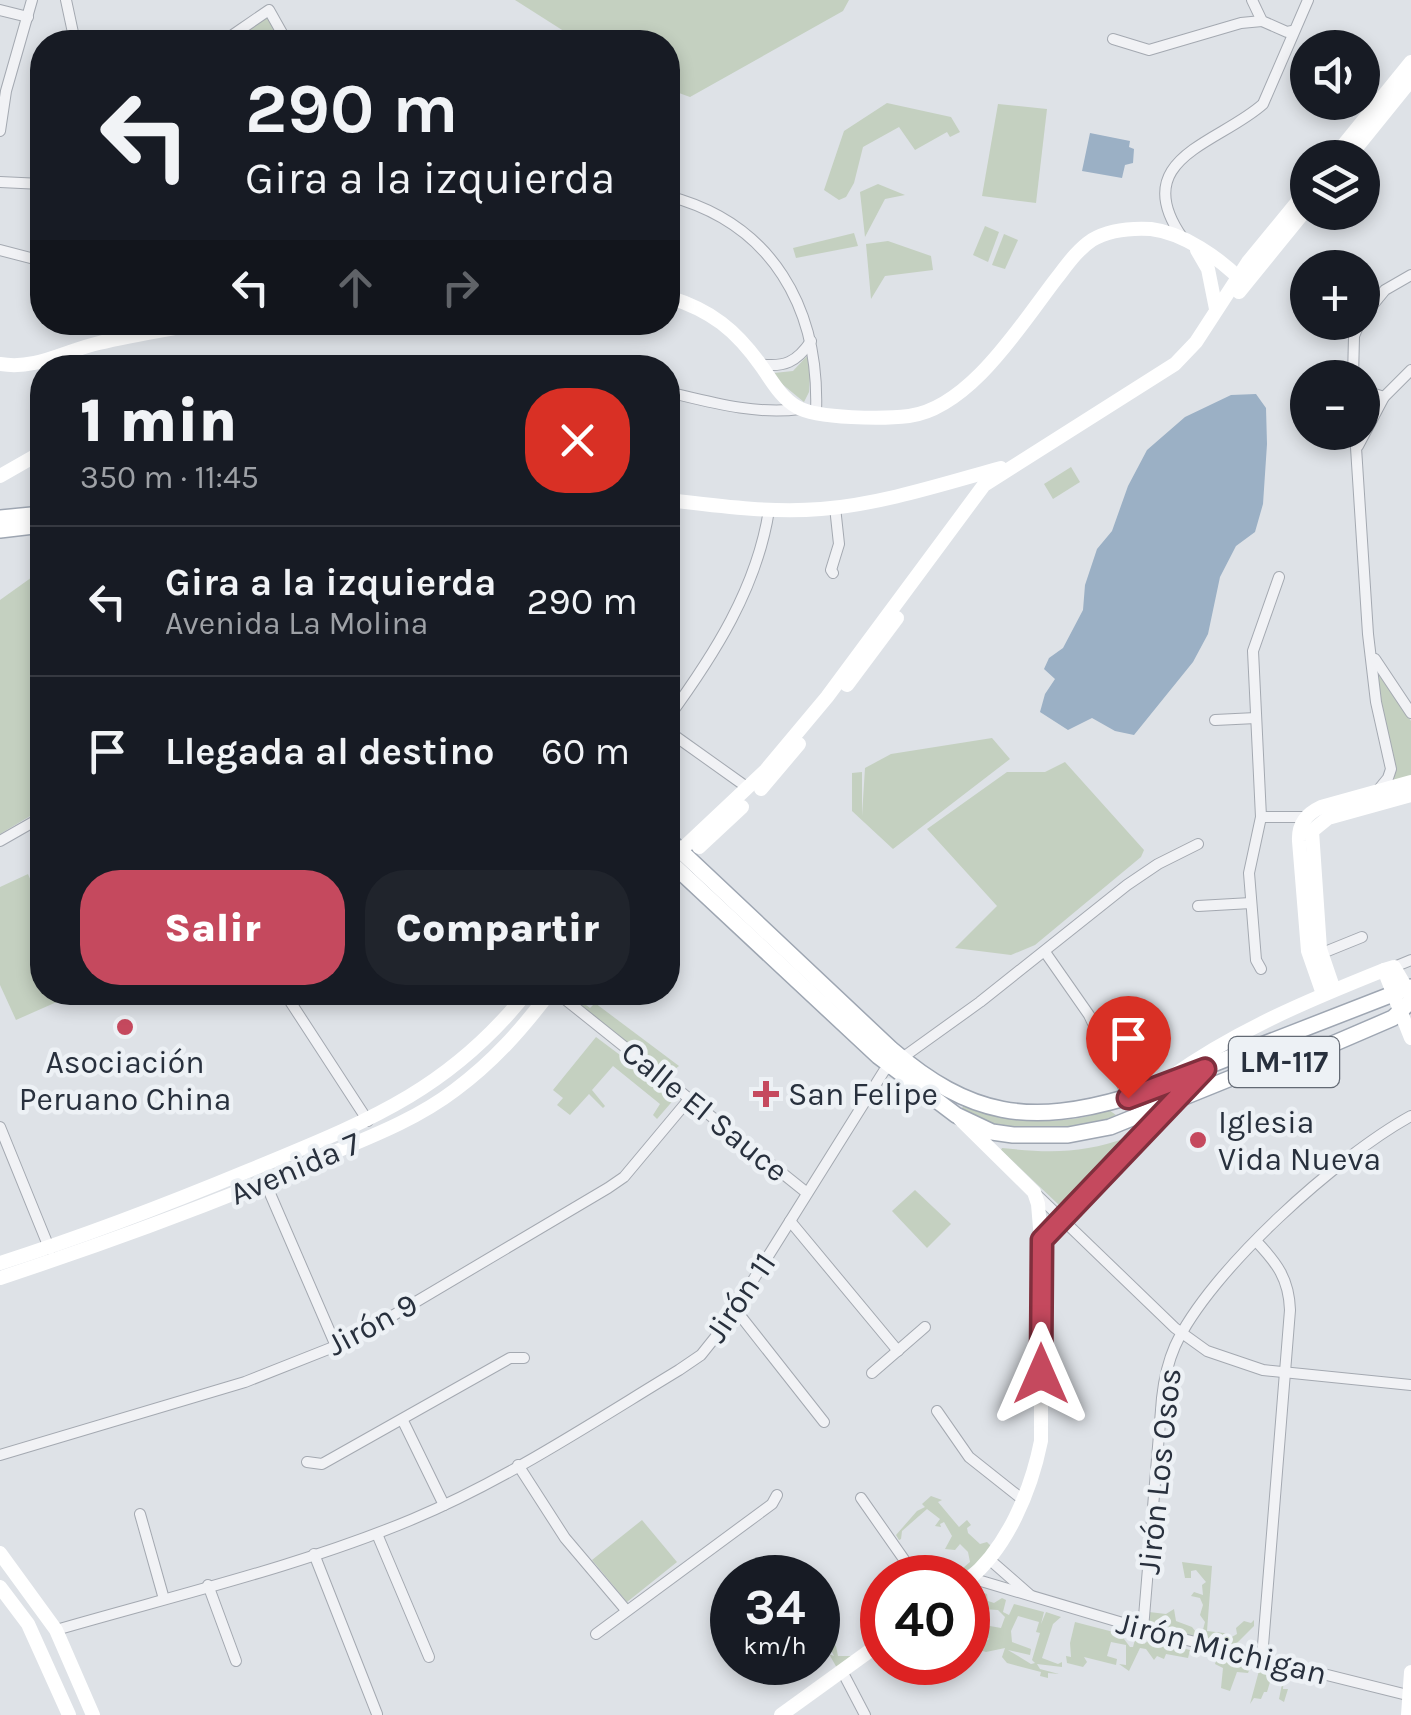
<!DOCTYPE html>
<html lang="es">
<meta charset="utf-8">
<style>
:root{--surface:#171b24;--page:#20242c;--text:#f1f3f6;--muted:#9ea1a6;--line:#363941;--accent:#c5495e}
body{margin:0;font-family:Karla,sans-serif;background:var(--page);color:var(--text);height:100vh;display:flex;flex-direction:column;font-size:38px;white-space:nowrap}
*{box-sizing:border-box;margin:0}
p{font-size:32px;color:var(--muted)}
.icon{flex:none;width:55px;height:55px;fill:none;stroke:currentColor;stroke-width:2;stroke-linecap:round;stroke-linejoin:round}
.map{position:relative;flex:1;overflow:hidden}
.sheet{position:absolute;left:30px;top:355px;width:650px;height:650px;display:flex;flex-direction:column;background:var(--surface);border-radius:40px;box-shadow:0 5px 15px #0003}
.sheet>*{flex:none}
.banner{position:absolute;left:30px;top:30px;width:650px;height:305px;border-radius:40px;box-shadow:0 5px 15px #0003;background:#171b24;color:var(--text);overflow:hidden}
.tools{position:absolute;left:1290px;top:30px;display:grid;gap:20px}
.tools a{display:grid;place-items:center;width:90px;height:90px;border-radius:50%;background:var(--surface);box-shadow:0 5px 15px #0003;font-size:50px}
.speed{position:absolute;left:710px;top:1555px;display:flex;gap:20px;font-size:50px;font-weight:700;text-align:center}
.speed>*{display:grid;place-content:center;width:130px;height:130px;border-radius:50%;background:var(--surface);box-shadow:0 5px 15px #0003;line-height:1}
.speed small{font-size:25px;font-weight:400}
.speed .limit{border:15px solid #d22;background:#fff;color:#111}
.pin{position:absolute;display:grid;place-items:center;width:85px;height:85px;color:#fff;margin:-102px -42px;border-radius:50% 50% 50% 0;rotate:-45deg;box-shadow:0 0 10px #0007}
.pin .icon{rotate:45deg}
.me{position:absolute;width:110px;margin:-55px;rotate:0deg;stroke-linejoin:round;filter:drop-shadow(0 0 8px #0008)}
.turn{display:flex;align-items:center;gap:35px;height:210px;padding:0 50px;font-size:45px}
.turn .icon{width:130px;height:130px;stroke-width:2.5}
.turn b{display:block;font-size:70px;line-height:85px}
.lanes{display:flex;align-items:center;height:95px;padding:0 50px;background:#0003;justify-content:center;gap:50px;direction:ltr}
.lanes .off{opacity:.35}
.round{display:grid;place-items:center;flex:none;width:105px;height:105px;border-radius:40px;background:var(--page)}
.summary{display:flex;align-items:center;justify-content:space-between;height:170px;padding:0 50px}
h1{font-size:60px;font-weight:800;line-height:75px}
.action{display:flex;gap:20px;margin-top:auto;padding:20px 50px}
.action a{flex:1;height:115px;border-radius:40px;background:var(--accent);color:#fff;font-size:40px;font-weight:800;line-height:115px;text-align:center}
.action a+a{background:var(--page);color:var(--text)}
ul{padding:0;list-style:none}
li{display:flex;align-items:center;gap:30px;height:150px;padding:0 50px;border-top:2px solid var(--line)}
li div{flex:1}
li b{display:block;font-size:38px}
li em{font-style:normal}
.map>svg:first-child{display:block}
.green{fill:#c4d0c0;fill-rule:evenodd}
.water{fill:#9bb0c5}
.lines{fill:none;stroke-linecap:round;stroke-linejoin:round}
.street-casing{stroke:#a4a9b1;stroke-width:12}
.primary-casing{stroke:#9ea6b2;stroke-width:18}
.street{stroke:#f1f2f5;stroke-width:10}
.secondary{stroke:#fff;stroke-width:14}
.primary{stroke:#fff;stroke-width:15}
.route-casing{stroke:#802f3d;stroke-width:25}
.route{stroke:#c5495e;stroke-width:18}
.poi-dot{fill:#c5495e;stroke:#edf1f5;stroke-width:4}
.labels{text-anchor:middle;stroke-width:9;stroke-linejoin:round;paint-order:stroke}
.shield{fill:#edf1f5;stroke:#636a74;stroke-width:2.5}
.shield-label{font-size:30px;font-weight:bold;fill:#28303d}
.poi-label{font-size:32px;fill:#28303d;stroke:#edf1f5;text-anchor:start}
.street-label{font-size:32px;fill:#28303d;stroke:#edf1f5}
</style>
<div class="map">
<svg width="1411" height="1715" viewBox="0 0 1411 1715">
<rect width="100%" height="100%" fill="#dee2e7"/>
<g class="green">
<polygon points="515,0 849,0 843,11 690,97 668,89 668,42 581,42"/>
<polygon points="268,15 278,37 236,42 236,39"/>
<polygon points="887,103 951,117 960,132 950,137 947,132 915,150 899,127 863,147 854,183 846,197 839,200 824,190 844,131"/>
<polygon points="998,104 1047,109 1036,203 982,196"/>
<polygon points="878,184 905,195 885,199 865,237 860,192"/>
<polygon points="985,226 999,232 988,262 973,255"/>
<polygon points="854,233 858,246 796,258 793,248"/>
<polygon points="1004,234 1018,240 1005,269 992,265"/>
<polygon points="888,241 931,256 933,270 885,276 871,299 866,244"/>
<polygon points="807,356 811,358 809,392 804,402 776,379 774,373 793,371"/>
<polygon points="1071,467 1080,482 1053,499 1044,484"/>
<polygon points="42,570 42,809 0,834 0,600"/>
<polygon points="1376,671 1411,721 1411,776 1390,783 1394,756 1385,729"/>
<polygon points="992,738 1010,759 893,849 852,811 852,773 862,772 862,816 865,768 891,754"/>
<polygon points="1065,762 1144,850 1141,857 1035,945 1011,955 955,948 997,906 927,829 1007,772 1045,772"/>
<polygon points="28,874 42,907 42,992 77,993 16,1020 0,985 0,887"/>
<polygon points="575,997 590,1008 595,1003 679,1066 667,1075 572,1001"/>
<polygon points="596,1037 676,1097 657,1119 653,1115 660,1104 613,1066 592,1090 605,1106 603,1108 589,1094 570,1115 557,1105 563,1098 553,1090"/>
<path d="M963,1106C1016,1121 1057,1128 1109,1110L1116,1115L1093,1126L1019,1131L988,1126L961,1111Z"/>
<path d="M1128,1137L1131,1139L1064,1205H1059L1001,1150L1002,1148C1048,1153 1083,1154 1128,1137Z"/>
<polygon points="915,1190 951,1224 927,1248 892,1211"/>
<polygon points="931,1496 942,1500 938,1502 959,1527 967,1520 971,1525 967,1528 968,1533 980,1544 987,1542 992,1547 982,1561 964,1572 967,1577 947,1577 954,1574 957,1566 963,1568 970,1562 968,1552 960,1544 955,1550 945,1549 952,1536 944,1522 940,1524 941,1527 935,1526 940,1519 927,1509 902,1531 901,1539 899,1540 896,1535 917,1511 925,1507 922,1504"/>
<polygon points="642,1520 677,1562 627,1602 592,1560"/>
<path d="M1182,1562L1212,1566L1207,1631L1224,1633L1230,1638L1237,1634L1236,1628L1244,1621L1251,1623L1254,1620V1626L1235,1645C1226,1641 1213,1640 1201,1637L1205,1622L1200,1615L1203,1605L1200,1598L1191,1596L1194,1592L1203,1595L1202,1585L1206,1582L1196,1570L1191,1571V1578H1185Z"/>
<path d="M976,1590L987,1594L988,1601L994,1603L1002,1598L1006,1600L1003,1612L1009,1615L1014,1604L1044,1612L1041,1624L1046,1612L1061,1617L1053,1624L1042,1658L1058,1664L1062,1662V1667L1037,1664L1040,1669L1059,1674L1048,1673V1678L1040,1676L1041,1672L1007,1663L1002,1657L1005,1648L986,1652L973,1648L970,1642L973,1640L980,1644L989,1639L982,1631L990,1626L1001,1628L1005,1617L998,1610L983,1609L981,1604L977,1615L980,1618L968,1627V1613L973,1602L969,1595ZM1018,1616L1039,1622L1036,1632L1040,1633L1032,1660L1035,1663L1031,1664L1008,1650L1030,1655L1031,1649L1012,1642L1011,1631Z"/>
<path d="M1174,1609L1176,1621L1192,1627L1199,1636L1197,1640L1177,1630L1170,1632L1168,1624C1157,1629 1159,1633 1144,1623L1149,1612L1166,1614Z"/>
<polygon points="818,1621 823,1636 836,1646 838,1656 854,1656 837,1668 829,1654 834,1656 831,1650 819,1656"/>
<polygon points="1075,1622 1125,1635 1124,1639 1130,1647 1133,1647 1136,1636 1144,1638 1144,1644 1152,1638 1163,1640 1167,1644 1190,1650 1188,1658 1166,1654 1164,1659 1157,1656 1154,1660 1146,1649 1140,1648 1129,1671 1119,1664 1126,1665 1126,1645 1111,1642 1107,1656 1117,1659 1116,1665 1084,1657 1087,1662 1083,1667 1067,1663 1066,1656 1071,1657 1070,1643"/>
<polygon points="1217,1658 1251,1666 1248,1673 1237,1672 1230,1691 1221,1688 1223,1668 1215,1664"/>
<polygon points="1260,1667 1284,1676 1283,1689 1288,1689 1284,1702 1279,1699 1282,1684 1270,1682 1267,1692 1264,1692 1261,1699 1254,1698 1250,1704"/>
</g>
<g class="water">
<polygon points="1090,133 1130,141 1129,147 1134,149 1133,163 1125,165 1122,178 1082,171"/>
<polygon points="1256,394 1266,408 1267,444 1263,504 1255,532 1236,546 1220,577 1208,634 1193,662 1134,735 1115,731 1092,718 1068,730 1040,712 1045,694 1055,679 1044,669 1049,658 1063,648 1083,610 1085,585 1097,549 1112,531 1128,486 1147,450 1185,417 1231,395"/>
</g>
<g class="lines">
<defs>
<g id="street">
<polyline points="66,0 75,42"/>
<polyline points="1252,0 1262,21 1287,32 1292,31"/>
<polyline points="0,10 28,17"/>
<polyline points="1113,39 1149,50 1241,23 1262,21"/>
<polyline points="228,42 234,34 269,10 287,42"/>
<polyline points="305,42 383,42"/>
<polyline points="0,131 6,91 32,0"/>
<polyline points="0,182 42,184"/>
<path d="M668,196C772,223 820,308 816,413"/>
<path d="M1182,237C1127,158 1220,143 1263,104L1308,0"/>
<polyline points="0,250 42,261"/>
<polyline points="1362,318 1385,290 1411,275"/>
<path d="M759,364C784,368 797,362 811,341"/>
<polyline points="368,368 385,361 415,368"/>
<path d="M495,368C519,357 542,361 567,368"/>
<polyline points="1353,378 1354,336 1360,322"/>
<polyline points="1362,390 1384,397"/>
<path d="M668,392C710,402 755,415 800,409"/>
<polyline points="1355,432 1368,634 1376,702 1391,769 1388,778 1379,789"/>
<polyline points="1358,446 1384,397 1411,370"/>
<polyline points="833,573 831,570 839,544 835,507"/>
<polyline points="1375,659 1411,713"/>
<path d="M668,718C714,655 757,588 769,510"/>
<polyline points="1215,720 1256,718"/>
<polyline points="668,731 748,788"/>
<polyline points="1261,817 1306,817"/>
<polyline points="0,841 42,817"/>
<polyline points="1198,906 1251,903"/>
<polyline points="1045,952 1089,1015 1128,1097"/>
<polyline points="1320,954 1362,937"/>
<polyline points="1394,967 1411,960"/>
<polyline points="1261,969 1256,960 1249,873 1261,817 1253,651 1279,577"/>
<polyline points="284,992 368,1121"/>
<polyline points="556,992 807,1193"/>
<polyline points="0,1127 50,1250"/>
<polyline points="265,1182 336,1346"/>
<polyline points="1037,1195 1175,1328 1207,1351 1263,1370 1411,1385"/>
<polyline points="790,1221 898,1351"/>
<path d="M1256,1241C1277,1263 1289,1279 1290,1310L1262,1658"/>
<polyline points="735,1309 824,1422"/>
<polyline points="872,1373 925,1327"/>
<polyline points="937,1411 969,1457 1022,1499"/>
<polyline points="403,1421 444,1505"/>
<polyline points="0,1455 245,1382 336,1346 360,1335 608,1188 624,1177 690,1098"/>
<polyline points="307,1462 322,1464 510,1358 524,1358"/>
<polyline points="518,1465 565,1538 626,1610"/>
<polyline points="861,1498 917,1578"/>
<polyline points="140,1514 164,1599"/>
<polyline points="377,1534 429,1657"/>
<polyline points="314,1554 377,1714"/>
<polyline points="990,1560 1030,1595"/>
<polyline points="971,1578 1143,1629 1411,1696"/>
<polyline points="208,1585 236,1661"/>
<path d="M1143,1629L1162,1398C1164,1380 1168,1362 1175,1346C1210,1270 1338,1156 1411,1116"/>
<path d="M56,1630C173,1596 301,1566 413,1519C506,1480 593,1422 679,1370L701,1355L725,1325L884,1071L980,1002L1127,885L1158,864L1198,844"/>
<polyline points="596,1634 772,1504 777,1495"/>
<polyline points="842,1671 865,1715"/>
</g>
<g id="primary">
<polyline points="0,518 42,514"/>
<polyline points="0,530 42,525"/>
<path d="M668,839L891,1049C970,1117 1030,1126 1128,1097L1411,987"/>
<polyline points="668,860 878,1056 956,1115 992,1132 1013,1135 1068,1135 1110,1127 1236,1076 1328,1046 1393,1018 1411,1001"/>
</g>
</defs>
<use href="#street" class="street-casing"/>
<use href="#primary" class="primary-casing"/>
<use href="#street" class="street"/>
<g class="secondary">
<polyline points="1333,158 1411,62"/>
<polyline points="1348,158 1411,80"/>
<polyline points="1197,250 1208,269 1216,309"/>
<polyline points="1239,292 1308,207"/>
<path d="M668,297C711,310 736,330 762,367C772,381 781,398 797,407C817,419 885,419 909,416C970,408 1022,323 1056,279C1067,265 1077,250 1092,240C1109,230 1132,228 1151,229C1184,233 1219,258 1242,281"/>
<path d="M0,364C37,370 64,351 99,343C135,334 172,329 208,322"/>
<polyline points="0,476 42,452"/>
<path d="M668,500C719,506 770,513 821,509C882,504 943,484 1001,468"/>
<polyline points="847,685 897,618"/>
<polyline points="761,789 799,744"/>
<polyline points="699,847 742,807"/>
<polyline points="668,850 680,851 766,770 827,697 984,485 1175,364 1196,342 1248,262 1308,189"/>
<polyline points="1384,970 1411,1038"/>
<polyline points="1334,990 1320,949 1312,831 1328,818 1411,795"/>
<path d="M1323,994L1308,951L1299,841C1298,824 1306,814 1321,807L1411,782"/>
<path d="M1171,1077C1237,1030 1309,1000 1384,970L1394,967L1411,996"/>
<path d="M960,1119L1034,1192L1038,1204L1041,1240V1441C1031,1491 1007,1548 968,1580"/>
<polyline points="1041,1240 1205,1069"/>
<path d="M0,1263C85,1236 168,1204 250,1170C363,1123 448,1092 527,992"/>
<path d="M0,1278C106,1243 210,1205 313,1161C362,1140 413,1122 455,1090C493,1062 522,1029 550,992"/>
<polyline points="0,1553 56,1630 93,1715"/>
<polyline points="0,1587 28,1624 69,1715"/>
<polyline points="781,1715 882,1642"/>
<polyline points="1408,1715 1411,1672"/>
</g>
<use href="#primary" class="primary"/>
</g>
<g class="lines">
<defs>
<polyline id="route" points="1041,1374 1042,1240 1205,1069 1128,1098"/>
</defs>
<use href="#route" class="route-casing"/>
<use href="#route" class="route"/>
</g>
<g class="poi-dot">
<circle cx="125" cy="1027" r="10"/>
<path d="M761 1079h10v10h10v10h-10v10h-10v-10h-10v-10h10z"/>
<circle cx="1198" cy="1140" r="10"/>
</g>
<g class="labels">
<rect class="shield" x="1229" y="1037" width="110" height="50" rx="8"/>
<g class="shield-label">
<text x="1284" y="1072">LM-117</text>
</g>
<g class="poi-label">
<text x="125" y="1073" text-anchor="middle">Asociación<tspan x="125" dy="37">Peruano China</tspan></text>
<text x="788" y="1105">San Felipe</text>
<text x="1218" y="1133">Iglesia<tspan x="1218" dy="37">Vida Nueva</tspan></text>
</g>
<g class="street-label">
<text transform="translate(705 1111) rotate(39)" y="11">Calle El Sauce</text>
<text transform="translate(295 1168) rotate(-23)" y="11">Avenida 7</text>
<text transform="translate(740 1297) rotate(-56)" y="11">Jirón 11</text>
<text transform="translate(372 1324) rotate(-28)" y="11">Jirón 9</text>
<text transform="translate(1159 1471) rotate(-84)" y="11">Jirón Los Osos</text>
<text transform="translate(1222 1648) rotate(14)" y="11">Jirón Michigan</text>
</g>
</g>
</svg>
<div class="tools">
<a><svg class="icon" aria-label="sound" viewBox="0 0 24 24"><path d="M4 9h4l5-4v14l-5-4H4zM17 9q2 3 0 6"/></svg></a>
<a><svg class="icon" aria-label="layers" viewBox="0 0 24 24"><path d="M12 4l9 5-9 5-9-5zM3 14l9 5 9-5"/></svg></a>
<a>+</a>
<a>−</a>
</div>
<div class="speed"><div>34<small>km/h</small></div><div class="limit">40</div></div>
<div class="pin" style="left:1128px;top:1098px;background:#d93025"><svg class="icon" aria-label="arrive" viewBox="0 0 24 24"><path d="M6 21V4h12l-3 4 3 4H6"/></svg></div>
<svg class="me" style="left:1041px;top:1374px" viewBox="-20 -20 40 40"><path d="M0-17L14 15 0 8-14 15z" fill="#c5495e" stroke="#fff" stroke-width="4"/></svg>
<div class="banner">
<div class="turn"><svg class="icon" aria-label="left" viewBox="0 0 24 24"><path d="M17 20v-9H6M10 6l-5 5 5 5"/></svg><div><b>290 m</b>Gira a la izquierda</div></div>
<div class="lanes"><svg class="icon" aria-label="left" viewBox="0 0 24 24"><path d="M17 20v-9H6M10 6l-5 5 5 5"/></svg><svg class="icon off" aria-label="ahead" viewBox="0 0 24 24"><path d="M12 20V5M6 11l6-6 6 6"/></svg><svg class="icon off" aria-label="right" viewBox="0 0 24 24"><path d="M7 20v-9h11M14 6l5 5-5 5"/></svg></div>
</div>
<section class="sheet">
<div class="summary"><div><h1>1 min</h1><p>350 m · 11:45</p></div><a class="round" style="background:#d93025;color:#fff"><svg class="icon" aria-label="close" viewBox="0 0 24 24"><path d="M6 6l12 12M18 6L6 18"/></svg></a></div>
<ul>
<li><svg class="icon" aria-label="left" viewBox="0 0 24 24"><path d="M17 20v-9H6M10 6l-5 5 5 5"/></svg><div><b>Gira a la izquierda</b><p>Avenida La Molina</p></div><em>290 m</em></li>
<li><svg class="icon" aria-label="arrive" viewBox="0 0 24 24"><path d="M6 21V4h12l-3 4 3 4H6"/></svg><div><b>Llegada al destino</b></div><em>60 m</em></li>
</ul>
<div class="action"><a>Salir</a><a>Compartir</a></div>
</section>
</div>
